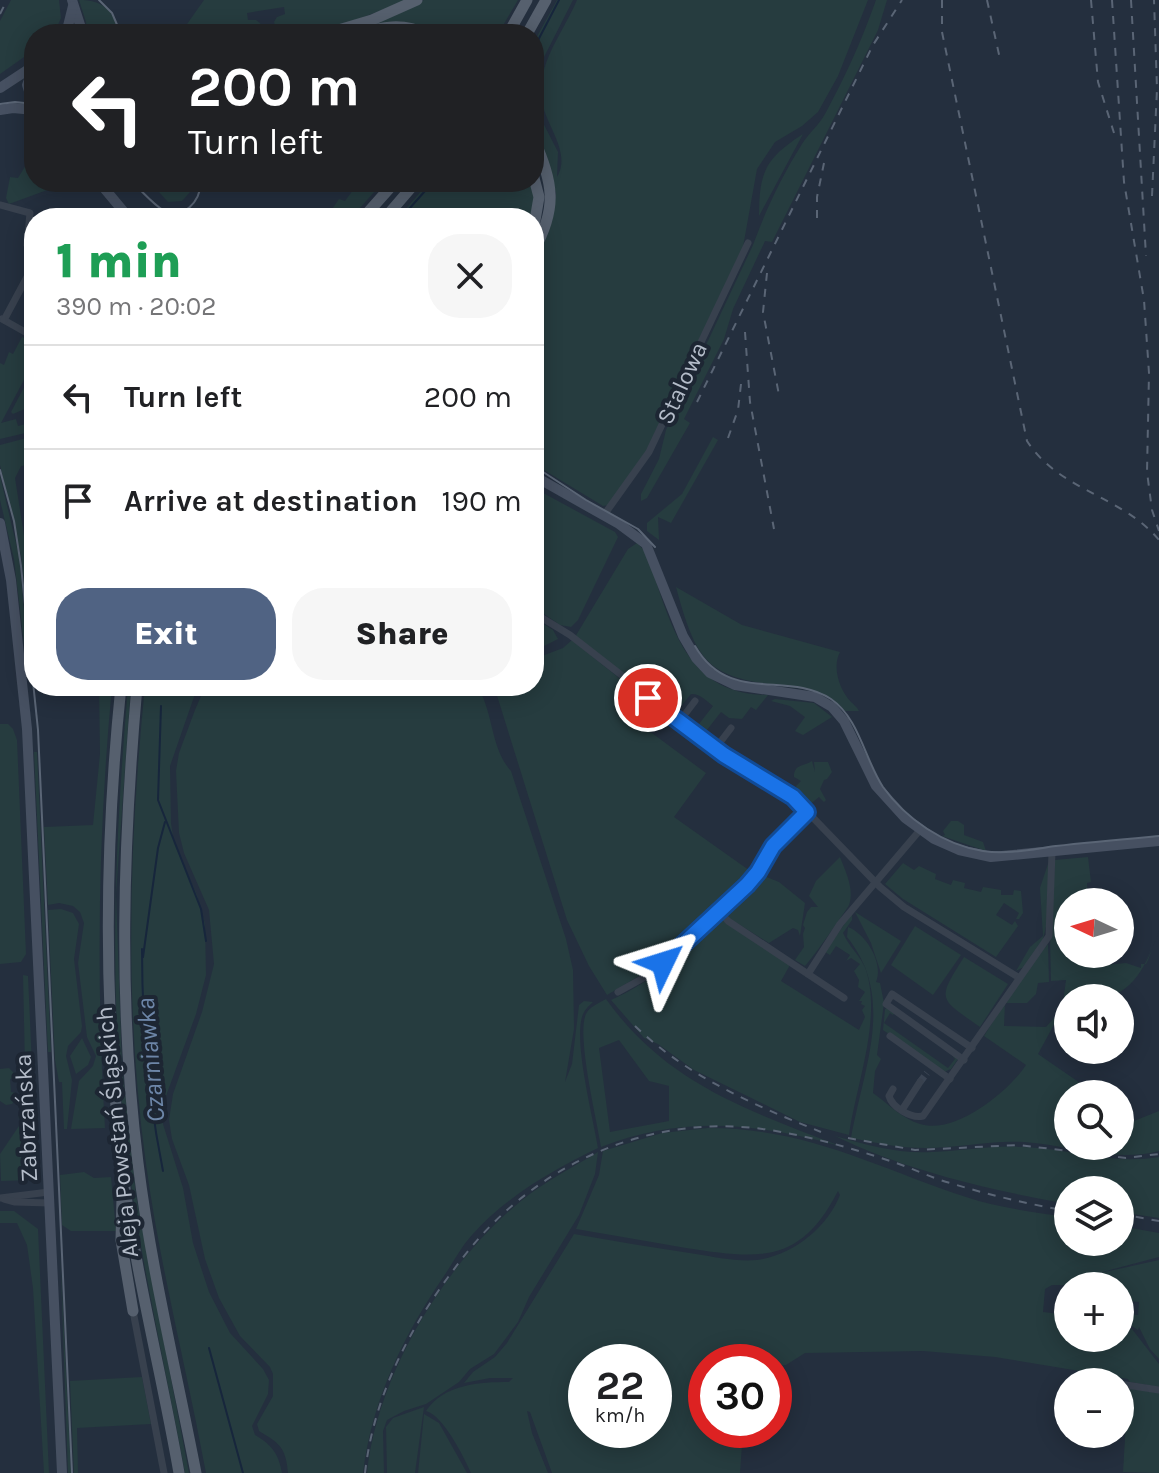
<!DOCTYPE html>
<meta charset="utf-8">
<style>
:root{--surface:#fff;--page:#f6f6f6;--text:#202124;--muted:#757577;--line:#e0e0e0;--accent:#506383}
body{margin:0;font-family:Karla,sans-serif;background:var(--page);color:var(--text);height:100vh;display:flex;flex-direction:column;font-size:30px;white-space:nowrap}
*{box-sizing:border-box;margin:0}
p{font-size:26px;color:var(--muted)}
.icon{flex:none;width:44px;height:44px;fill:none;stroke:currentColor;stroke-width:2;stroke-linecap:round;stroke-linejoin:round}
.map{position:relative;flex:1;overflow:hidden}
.panel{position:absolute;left:24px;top:208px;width:520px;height:488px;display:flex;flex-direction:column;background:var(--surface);border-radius:32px;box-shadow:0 4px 20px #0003}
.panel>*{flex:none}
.banner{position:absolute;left:24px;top:24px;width:520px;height:168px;border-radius:32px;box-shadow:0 4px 20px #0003;background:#202124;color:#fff;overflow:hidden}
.needle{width:52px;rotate:274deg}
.controls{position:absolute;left:1054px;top:888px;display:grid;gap:16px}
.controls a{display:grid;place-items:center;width:80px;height:80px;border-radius:50%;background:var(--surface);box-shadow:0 4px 20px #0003;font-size:40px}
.speed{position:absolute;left:568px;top:1344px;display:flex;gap:16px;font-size:40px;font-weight:700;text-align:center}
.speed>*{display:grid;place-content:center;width:104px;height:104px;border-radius:50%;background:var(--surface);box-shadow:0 4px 20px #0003;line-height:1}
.speed small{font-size:20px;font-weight:400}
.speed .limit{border:12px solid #d22;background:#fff;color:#111}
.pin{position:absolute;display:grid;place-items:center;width:68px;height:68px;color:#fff;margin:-34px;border:4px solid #fff;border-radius:50%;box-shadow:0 2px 8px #0007}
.me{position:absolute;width:88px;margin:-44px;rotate:49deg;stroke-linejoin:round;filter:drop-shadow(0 0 6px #0008)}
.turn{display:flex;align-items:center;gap:28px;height:168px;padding:0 32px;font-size:36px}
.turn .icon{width:104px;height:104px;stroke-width:2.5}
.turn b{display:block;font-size:56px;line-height:68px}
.round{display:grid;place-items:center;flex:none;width:84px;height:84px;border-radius:32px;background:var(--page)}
.head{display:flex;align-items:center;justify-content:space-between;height:136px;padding:0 32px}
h1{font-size:48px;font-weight:800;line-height:60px;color:#1e9e55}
.action{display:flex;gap:16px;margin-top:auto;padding:16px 32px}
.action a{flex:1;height:92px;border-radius:32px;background:var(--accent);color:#fff;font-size:32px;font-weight:800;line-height:92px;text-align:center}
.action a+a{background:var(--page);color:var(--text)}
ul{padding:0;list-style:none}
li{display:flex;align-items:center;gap:24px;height:104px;padding:0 32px;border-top:2px solid var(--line)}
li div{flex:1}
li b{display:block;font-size:30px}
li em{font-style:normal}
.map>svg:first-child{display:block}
.green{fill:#263c3f;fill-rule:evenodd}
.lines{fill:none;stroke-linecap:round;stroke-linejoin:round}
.stream{stroke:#17263c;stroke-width:2}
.street-tunnel{stroke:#3a4453;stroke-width:7;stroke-dasharray:7 3.5;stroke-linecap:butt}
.street{stroke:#38414e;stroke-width:7}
.secondary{stroke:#465061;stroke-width:10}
.primary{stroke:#56606e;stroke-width:11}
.tram{stroke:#5a6575;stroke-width:2}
.rail{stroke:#5a6575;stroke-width:2;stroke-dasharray:8 8;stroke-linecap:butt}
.route-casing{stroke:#114b97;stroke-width:20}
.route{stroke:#1a73e8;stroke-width:14}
.labels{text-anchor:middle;stroke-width:8;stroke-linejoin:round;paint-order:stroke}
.street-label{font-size:24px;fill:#b4bcc9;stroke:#1d2633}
.water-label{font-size:26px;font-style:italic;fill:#6d86a8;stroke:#1d2633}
</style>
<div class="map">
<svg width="1159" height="1473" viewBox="0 0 1159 1473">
<rect width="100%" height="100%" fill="#242f3e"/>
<g class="green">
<polygon points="11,0 59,0 61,18 54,34 34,34 34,50 0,74 0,21"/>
<path d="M79,0C103,0 114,10 119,34H87L86,22Z"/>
<polygon points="204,0 409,0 329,30 311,34 277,34 274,22 277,17 285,14 284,7 247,13 248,20 256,20 261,24 257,34 180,34"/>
<path d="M424,0H518L498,34H433C421,26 396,23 381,24C366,25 352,34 336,34L404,10Z"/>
<path d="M557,0H573L542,61L536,83L537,111L558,152L557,177C573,150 541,122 541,93C540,59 564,31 577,0H868L838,76L818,112L802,126L775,142L757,169L743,247L649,447L608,505L603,506L534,464V258L552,221L556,193L534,133V42Z"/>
<path d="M876,0H887L878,30L772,242L765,241L733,309L724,339L684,419L690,423L647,498L641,501V494L659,459L666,430L753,245C766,209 782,176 802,144C809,133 819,125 825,114C845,77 862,40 876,0Z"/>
<path d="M803,134L759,216C759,171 766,158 803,134Z"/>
<polygon points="34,152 34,182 69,182 9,204 6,198 10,177 18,178"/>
<polygon points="150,182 191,182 190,192 182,201 168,202"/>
<polygon points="359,182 383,182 351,218 326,218 339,199 345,201"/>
<polygon points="429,182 532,182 535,190 533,218 398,218"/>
<polygon points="22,337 34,343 34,361 1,423 16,419 18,426 34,422 34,431 0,439 0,363 4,365 9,352 13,354"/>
<polygon points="34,373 34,402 32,406 13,414 11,412 31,374"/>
<polygon points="34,436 34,464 21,466 15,478 34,599 34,651 32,653 21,556 0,465 0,445"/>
<polygon points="713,437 718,440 671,523 658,517 659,540 647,531 647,523 682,494"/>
<polygon points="0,476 19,556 28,653 24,644 14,559 0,500"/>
<polygon points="534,488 615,532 618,537 578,620 571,627 560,625 534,607"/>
<path d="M637,543L646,552C670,618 682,695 768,695L756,710L751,707L742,719L729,718L721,712L703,735L695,729L713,706C707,701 699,693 691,694L678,710L681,713L678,716L575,637L628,549Z"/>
<path d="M676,587L742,625L840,652C832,667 839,689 851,702C854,705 857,707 859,711H845C832,695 816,690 796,688C712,677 699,673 676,587Z"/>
<polygon points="534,618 553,630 558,639 534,651"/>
<polygon points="572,640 651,704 637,722 706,773 674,817 753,873 646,972 607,995 589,966 567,920 494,686 534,686 534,659 563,648"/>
<path d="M99,686H112C98,836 96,978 105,1128L71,1129L79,1081L93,1066L96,1056L87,1037L78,963L84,923L80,912L73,906L59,903L48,905L44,827L93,825L100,754Z"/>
<path d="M128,686H131L116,894L122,1065L136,1195L189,1473H185C165,1364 139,1256 126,1145C108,989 115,842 128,686Z"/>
<path d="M145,686H200L195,694L170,766L171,823L174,843L197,895L205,924L206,975L196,1014L166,1096L163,1124L183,1188L193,1243L209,1292L230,1333L263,1369L269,1380L268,1394L252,1426L255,1435C271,1444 279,1454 282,1473H206C187,1370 160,1267 146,1164C124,1004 129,845 145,686Z"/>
<path d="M211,686H477C494,712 490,748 511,771L566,939L573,970L574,1029L565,1082L572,1064L579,1005L584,1001L593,1002C588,1007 584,1010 582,1017C574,1044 593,1117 598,1148C552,1170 506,1197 472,1235C461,1247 453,1263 444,1276C403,1336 372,1400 363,1473H288C286,1447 279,1443 259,1431L257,1424L273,1396V1374L270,1367L240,1336L219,1298L205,1259L189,1185L172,1139L169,1120L173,1094L202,1012L214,964L209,910L184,853L179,833L176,771L179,753L195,710L201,696Z"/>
<polygon points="775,699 814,703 832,717 803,735 795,731 805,717 790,706 771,701"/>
<polygon points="0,724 8,724 13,729 17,740 26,954 21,962 0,964"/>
<polygon points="34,752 37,752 51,1052 48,1052"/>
<path d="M812,761L815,772L814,762H828L832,772L827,779L824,780L820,789L826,800L824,802L819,797L808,806L802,802L796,786L801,781L794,777C794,764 803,767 812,761Z"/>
<polygon points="951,821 958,821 964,825 964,835 983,842 986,851 942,836 945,835 943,831"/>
<path d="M840,857C845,870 855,890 849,905C846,911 809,963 805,966L795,960L804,947L803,934L805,928L803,925L807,912L811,907H818L809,896L816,881Z"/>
<path d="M1088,857L1091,882L1087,883L1088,902H1068V954H1095L1096,966L1126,963L1141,968V964H1146L1148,960L1159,931C1150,956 1136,992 1106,997C1094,1000 1080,998 1068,998V1008L1062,1010L1038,1054L1096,1094H1068V1146H1120V1111L1134,1121L1159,1111V1151C1112,1163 1070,1145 1024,1142C991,1140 958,1148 925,1148C900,1148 876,1143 851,1138C864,1066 896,998 847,937L848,927C866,934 884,963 876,982L880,983L884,1003L877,1055L881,1059L875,1071L873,1093C887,1103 903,1119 920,1124C955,1135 1008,1092 1026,1065L984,1036L1020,978L1048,944L1049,982L1038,983L1036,994L1027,1003H1005L1004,1026L1046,1027L1062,1009L1066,980L1051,981L1050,936L1055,860Z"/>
<path d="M1049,861C1048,895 1055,955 1016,971L1030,947L1043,936L1040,888Z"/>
<polygon points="903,863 914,870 919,866 936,874 935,879 951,885 953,880 965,883 964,888 981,892 983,887 1001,890 1001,895 1013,895 1014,890 1021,891 1023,913 1019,919 1016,919 1019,913 1004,903 996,915 1012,925 1015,921 1018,926 996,957 903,899 885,884"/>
<polygon points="764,876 779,882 805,903 800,936 798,930 793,928 769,943 729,918 727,914 729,909"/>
<polygon points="61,909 73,913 79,924 74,959 82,1026 81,1032 68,1046 66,1056 72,1080 67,1129 64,1129 62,1082 59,1082 55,1060 48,910"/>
<polygon points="855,912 901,941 881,973 871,943"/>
<path d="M852,913V920L843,933C849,947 861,956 866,970C882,1019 856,1085 849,1135L800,1122L694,1070L658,1044L644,1038L611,1000C654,981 686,951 719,918L790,965L781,981L859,1030L865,1017L862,1010L865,1006L861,1004L862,1001H859L865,992L858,987L859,980L854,971L860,964L851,958L846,961L850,955L836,946L830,955L825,952Z"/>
<polygon points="915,926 961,955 933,995 891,965"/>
<path d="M964,957L1008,984L980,1027C939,998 936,1001 964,957Z"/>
<polygon points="23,975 28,976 34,1110 19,1119 18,1116 26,1113"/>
<path d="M606,999C666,1083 747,1110 840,1146C757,1123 683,1115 601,1147C597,1120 576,1035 586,1014C589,1007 599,1003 606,999ZM619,1040L649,1081L669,1086V1121L610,1132L599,1048Z"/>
<polygon points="887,1008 895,1012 893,1015 890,1013 884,1023 948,1068 955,1059 952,1055 958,1059 951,1069 944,1072 883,1030 885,1009"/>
<polygon points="82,1038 91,1057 88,1065 76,1074 70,1056"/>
<polygon points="9,1068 14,1073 15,1078 10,1079 11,1092 16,1093 16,1098 12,1104 6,1105 0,1101 0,1069"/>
<polygon points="30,1119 36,1119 33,1143 29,1152 31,1180 1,1181 0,1154 21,1123"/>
<path d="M708,1128C808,1128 875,1167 966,1197C999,1208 1034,1212 1068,1217V1242H1120V1226L1159,1233V1257L1091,1275L1159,1260V1359L1150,1349L1139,1327L1138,1330L1127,1323L1120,1322V1313L1138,1315L1139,1302L1120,1300V1286L1052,1285L1045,1289L1043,1312L1068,1315V1338H1120V1326L1132,1329L1159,1364V1387L1130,1382L1128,1379L995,1357L923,1351L805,1353L786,1365L774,1366V1362H706V1430H743L740,1473H552L530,1412L527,1411L532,1433L548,1473H471C464,1457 443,1415 426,1411C444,1384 480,1382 509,1382L513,1378H490L464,1383L473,1372L495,1357L507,1343L574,1234C615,1241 655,1248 696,1254C715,1257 737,1262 757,1260C793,1255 827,1228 840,1195L838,1191C800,1265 759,1259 686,1248C650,1242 613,1235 576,1229L599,1175L603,1151L662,1133ZM586,1362H654V1430H586Z"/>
<path d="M835,1136C867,1145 899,1154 932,1152C963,1151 993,1145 1024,1147C1072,1149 1110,1165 1159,1157V1218L1120,1212V1190H1068V1204C990,1190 907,1171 835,1136Z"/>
<path d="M598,1152L595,1174L579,1215L529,1297L518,1322L494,1354L470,1369L459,1382L426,1404L404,1411L387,1420L383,1431L384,1473H367C377,1375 445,1263 521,1201C545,1181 572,1168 598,1152Z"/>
<polygon points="84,1172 94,1178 111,1177 116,1231 71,1231 62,1225 60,1175"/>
<polygon points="0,1211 14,1211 38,1229 49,1473 44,1473 33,1288 27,1245 17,1223 0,1223"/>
<polygon points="60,1250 71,1473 68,1473"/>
<polygon points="142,1377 151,1424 77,1428 78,1473 74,1473 70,1381"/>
<polygon points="1128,1388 1159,1393 1159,1473 1123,1472"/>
<polygon points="424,1407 415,1473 387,1473 386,1427 393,1418"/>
<polygon points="424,1414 439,1423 467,1473 418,1473"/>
</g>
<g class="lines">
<g class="stream">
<polyline points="534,48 559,0"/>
<polyline points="401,218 433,182"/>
<polyline points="161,706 158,800 201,909 206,941"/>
<path d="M142,949C142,1025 148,1097 163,1171"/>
<polyline points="143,957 158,848 165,822"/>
<polyline points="209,1348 243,1473"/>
</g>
<polyline class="street-tunnel" points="920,1082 927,1073"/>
<g class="street">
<polyline points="0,205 30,213 27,245 34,257"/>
<polyline points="2,319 34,337"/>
<polyline points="4,320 34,264"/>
<polyline points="604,515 649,452 748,243"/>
<polyline points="534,613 570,635 724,755 793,797 880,887 904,907 1018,977"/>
<polyline points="21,658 34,658"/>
<polyline points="679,722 695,701"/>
<polyline points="715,749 731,728"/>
<polyline points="719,911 728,921 844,998"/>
<polyline points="808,974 840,924 920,830"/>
<polyline points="618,992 647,976 679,950 754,877 773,846 807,812"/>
<polyline points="890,1036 950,1079"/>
<polyline points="964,1060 886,1004 892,994 972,1048"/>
<path d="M893,1089L889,1096C892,1107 911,1119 923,1116L1049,936L1052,852"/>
<polyline points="902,1110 920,1082"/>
<polyline points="0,1198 49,1192"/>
<polyline points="4,1199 15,1202 50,1203"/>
<polyline points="133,1311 164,1473"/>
<polyline points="1070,1381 1094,1382"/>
<polyline points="1120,1384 1159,1390"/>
</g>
<g class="secondary">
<polyline points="72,0 83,34"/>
<polyline points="66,34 73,6"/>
<polyline points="34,67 27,85 34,106"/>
<polyline points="0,88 32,67"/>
<polyline points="0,110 13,108 34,110"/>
<polyline points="99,182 129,218"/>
<polyline points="534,476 619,524 646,544 683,636 696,658 710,673 735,685 815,697 832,707 844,721 876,786 905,818 934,839 959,850 991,857 1159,841"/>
<polyline points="0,523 11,580 27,729 62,1473"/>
</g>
<g class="primary">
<polyline points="325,34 372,20 417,0"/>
<path d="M357,34C381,27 403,22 426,34"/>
<polyline points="508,34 527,0"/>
<polyline points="527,34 546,0"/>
<path d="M534,139C553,183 558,207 534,250"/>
<polyline points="534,178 539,197 534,226"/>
<polyline points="363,218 395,182"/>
<polyline points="385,218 416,182"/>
<path d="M121,686C104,851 103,1016 124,1181C137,1280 162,1375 179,1473"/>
<path d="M137,686C123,846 118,1004 138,1163C151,1268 176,1370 196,1473"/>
<polyline points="122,1198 121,1240 133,1311"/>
</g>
<g class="tram">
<polyline points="99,0 112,13 121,34"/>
<polyline points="0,104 15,102 34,104"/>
<path d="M134,184C143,192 153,204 163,210C184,221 200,201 201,182"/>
<polyline points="534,466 586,500 638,529 655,547"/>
<polyline points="0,470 14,521 21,566 38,730 72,1473"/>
<path d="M695,646C729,705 787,670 831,699C859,718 865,760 883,787C906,819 944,845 983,851C1007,855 1033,849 1056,846C1090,842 1125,839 1159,836"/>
</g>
<g class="rail">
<path d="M942,0V32L1027,441C1059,491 1123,496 1159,540"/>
<polyline points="987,0 1000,59"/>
<polyline points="1091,0 1098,82 1114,133"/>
<polyline points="1112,0 1124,182 1144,300 1149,373 1147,472 1152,510 1159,531"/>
<polyline points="1131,0 1146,256"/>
<polyline points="0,14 7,0"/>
<polyline points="1152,196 1157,89 1154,0"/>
<polyline points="817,218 817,197 824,163"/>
<polyline points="767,273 763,312 779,395"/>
<polyline points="745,332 750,402 774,529"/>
<polyline points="697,402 873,45 902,0"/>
<polyline points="728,438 738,410 741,384"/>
<path d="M635,1026C688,1077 754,1105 821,1132"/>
<polyline points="848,1138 915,1150 1019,1145 1126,1158 1159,1154"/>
<polyline points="1120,1214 1159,1221"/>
<path d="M365,1473C374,1393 412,1323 461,1260C536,1161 658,1108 781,1132C821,1139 861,1151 899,1164C916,1170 932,1178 950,1183C989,1195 1028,1204 1068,1211"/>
</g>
</g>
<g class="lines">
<defs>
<polyline id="route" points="648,698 724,755 793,797 807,812 773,846 758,872 747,885 663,963"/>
</defs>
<use href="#route" class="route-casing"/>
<use href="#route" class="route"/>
</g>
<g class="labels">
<g class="street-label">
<text transform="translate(682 383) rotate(-65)" y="8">Stalowa</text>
<text transform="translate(26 1118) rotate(-93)" y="8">Zabrzańska</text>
<text transform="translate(117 1132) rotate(-96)" y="8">Aleja Powstań Śląskich</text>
</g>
<g class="water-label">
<text transform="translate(150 1060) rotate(-95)" y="9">Czarniawka</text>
</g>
</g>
</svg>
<div class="controls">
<a><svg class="needle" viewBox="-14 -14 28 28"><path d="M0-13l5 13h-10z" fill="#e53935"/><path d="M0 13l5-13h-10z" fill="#757577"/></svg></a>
<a><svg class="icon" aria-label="sound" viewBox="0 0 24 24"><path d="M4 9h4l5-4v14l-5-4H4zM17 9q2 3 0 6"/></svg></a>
<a><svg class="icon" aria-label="search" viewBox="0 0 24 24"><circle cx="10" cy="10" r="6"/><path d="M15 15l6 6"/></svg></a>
<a><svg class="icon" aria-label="layers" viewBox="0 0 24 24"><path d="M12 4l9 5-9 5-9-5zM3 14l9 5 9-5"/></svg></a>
<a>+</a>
<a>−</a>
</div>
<div class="speed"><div>22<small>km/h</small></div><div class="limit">30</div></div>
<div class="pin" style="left:648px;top:698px;background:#d93025"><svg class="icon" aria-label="arrive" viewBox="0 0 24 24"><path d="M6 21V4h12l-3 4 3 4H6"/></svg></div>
<svg class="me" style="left:663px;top:963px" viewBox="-20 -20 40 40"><path d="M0-17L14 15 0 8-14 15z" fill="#1a73e8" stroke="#fff" stroke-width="4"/></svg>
<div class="banner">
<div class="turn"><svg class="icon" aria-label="left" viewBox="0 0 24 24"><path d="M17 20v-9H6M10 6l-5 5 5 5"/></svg><div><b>200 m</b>Turn left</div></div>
</div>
<section class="panel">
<div class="head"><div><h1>1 min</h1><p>390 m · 20:02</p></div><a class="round"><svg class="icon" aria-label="close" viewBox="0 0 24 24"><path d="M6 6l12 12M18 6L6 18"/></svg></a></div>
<ul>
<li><svg class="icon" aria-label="left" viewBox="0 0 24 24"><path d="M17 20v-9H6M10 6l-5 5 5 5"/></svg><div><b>Turn left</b></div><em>200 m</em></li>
<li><svg class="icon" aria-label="arrive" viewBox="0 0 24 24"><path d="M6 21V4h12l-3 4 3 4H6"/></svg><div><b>Arrive at destination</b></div><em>190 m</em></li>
</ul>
<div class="action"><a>Exit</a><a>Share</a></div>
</section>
</div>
